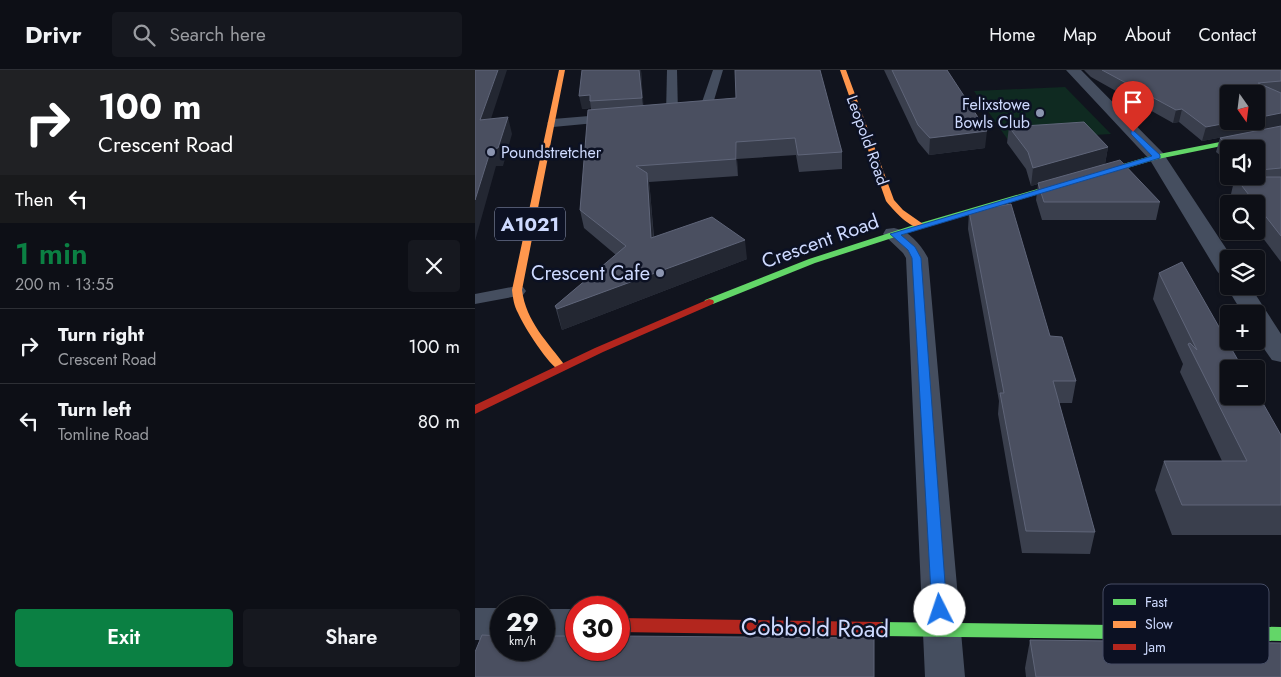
<!DOCTYPE html>
<meta charset="utf-8">
<style>
:root{--surface:#0d0f16;--page:#16181f;--text:#f1f3f6;--muted:#9a9ca1;--line:#2d2f35;--accent:#0b8043}
body{margin:0;font-family:Jost,sans-serif;background:var(--page);color:var(--text);height:100vh;display:flex;flex-direction:column;font-size:19px;white-space:nowrap}
*{box-sizing:border-box;margin:0}
p{font-size:16px;color:var(--muted)}
.icon{flex:none;width:28px;height:28px;fill:none;stroke:currentColor;stroke-width:2;stroke-linecap:round;stroke-linejoin:round}
.map{position:relative;flex:1;overflow:hidden}
.details{display:flex;flex-direction:column;background:var(--surface);width:475px}
.details>*{flex:none}
.hud{background:#202124;color:#fff;overflow:hidden}
.needle{width:32px;rotate:166deg}
.tools{position:absolute;left:745px;top:15px;display:grid;gap:10px}
.tools a{display:grid;place-items:center;width:45px;height:45px;border-radius:5px;background:var(--surface);box-shadow:0 1px 4px #0004,0 0 0 1px var(--line);font-size:25px}
.speed{position:absolute;left:15px;top:526px;display:flex;gap:10px;font-size:25px;font-weight:700;text-align:center}
.speed>*{display:grid;place-content:center;width:65px;height:65px;border-radius:50%;background:var(--surface);box-shadow:0 1px 4px #0004,0 0 0 1px var(--line);line-height:1}
.speed small{font-size:12px;font-weight:400}
.speed .limit{border:8px solid #d22;background:#fff;color:#111}
.pin{position:absolute;display:grid;place-items:center;width:42px;height:42px;color:#fff;margin:-51px -21px;border-radius:50% 50% 50% 0;rotate:-45deg;box-shadow:0 0 5px #0007}
.pin .icon{rotate:45deg}
.me{position:absolute;width:55px;margin:-28px;rotate:356deg;stroke-linejoin:round;filter:drop-shadow(0 0 4px #0008)}
.turn{display:flex;align-items:center;gap:18px;height:105px;padding:0 15px;font-size:22px}
.turn .icon{width:65px;height:65px;stroke-width:2.5}
.turn b{display:block;font-size:35px;line-height:42px}
.then{display:flex;align-items:center;height:48px;padding:0 15px;background:#0003;gap:10px;font-size:19px}
.round{display:grid;place-items:center;flex:none;width:52px;height:52px;border-radius:5px;background:var(--page)}
.summary{display:flex;align-items:center;justify-content:space-between;height:85px;padding:0 15px}
h1{font-size:30px;font-weight:600;line-height:38px;color:var(--accent)}
.button{display:flex;gap:10px;margin-top:auto;padding:10px 15px}
.button a{flex:1;height:58px;border-radius:5px;background:var(--accent);color:#fff;font-size:20px;font-weight:600;line-height:58px;text-align:center}
.button a+a{background:var(--page);color:var(--text)}
ul{padding:0;list-style:none}
li{display:flex;align-items:center;gap:15px;height:75px;padding:0 15px;border-top:1px solid var(--line)}
li div{flex:1}
li b{display:block;font-size:19px}
li em{font-style:normal}
header{display:flex;align-items:center;gap:30px;box-sizing:border-box;height:70px;padding:0 25px;background:var(--surface);border-bottom:1px solid var(--line)}
header strong{font-size:24px}
nav{display:flex;gap:28px;margin-inline-start:auto;font-size:18px}
.search{width:350px;height:45px;background:var(--page);display:flex;align-items:center;gap:12px;box-sizing:border-box;padding:0 18px;border-radius:5px;color:var(--muted);font-size:19px}
main{display:flex;flex:1;min-height:0}
.map>svg:first-child{display:block}
.green{fill:#0f2a21}
.lines{fill:none;stroke-linecap:round;stroke-linejoin:round}
.lane{fill:#454e5f;fill-rule:evenodd}
.street{fill:#454e5f;fill-rule:evenodd}
.fast{fill:#63d668;fill-rule:evenodd}
.slow{fill:#ff974d;fill-rule:evenodd}
.jam{fill:#b3261e;fill-rule:evenodd}
.wall{fill:#3a3f4d}
.shaded-wall{fill:#232732}
.building{fill:#4a4f60;stroke:#5f6579}
.route{fill:#1a73e8;stroke:#114b97}
.poi-dot{fill:#8c95b0;stroke:#0c1123;stroke-width:2}
.labels{text-anchor:middle;stroke-width:5;stroke-linejoin:round;paint-order:stroke}
.far-poi-label{font-size:16px;fill:#cedaff;stroke:#0c1123;text-anchor:end}
.far-street-label{font-size:16px;fill:#cedaff;stroke:#0c1123}
.shield{fill:#0c1123;stroke:#949ebd;stroke-width:1}
.shield-label{font-size:19px;font-weight:bold;fill:#cedaff}
.street-label{font-size:20px;fill:#cedaff;stroke:#0c1123}
.poi-label{font-size:20px;fill:#cedaff;stroke:#0c1123;text-anchor:end}
.near-street-label{font-size:24px;fill:#cedaff;stroke:#0c1123}
.key{fill:#0c1123;stroke:#464d65;stroke-width:1}
.key-label{font-size:14px;fill:#cedaff}
</style>
<header>
<strong>Drivr</strong>
<div class="search"><svg class="icon" aria-label="search" viewBox="0 0 24 24"><circle cx="10" cy="10" r="6"/><path d="M15 15l6 6"/></svg>Search here</div>
<nav><a>Home</a><a>Map</a><a>About</a><a>Contact</a></nav>
</header>
<main>
<section class="details">
<div class="hud">
<div class="turn"><svg class="icon" aria-label="right" viewBox="0 0 24 24"><path d="M7 20v-9h11M14 6l5 5-5 5"/></svg><div><b>100 m</b>Crescent Road</div></div>
<div class="then">Then<svg class="icon" aria-label="left" viewBox="0 0 24 24"><path d="M17 20v-9H6M10 6l-5 5 5 5"/></svg></div>
</div>
<div class="summary"><div><h1>1 min</h1><p>200 m · 13:55</p></div><a class="round"><svg class="icon" aria-label="close" viewBox="0 0 24 24"><path d="M6 6l12 12M18 6L6 18"/></svg></a></div>
<ul>
<li><svg class="icon" aria-label="right" viewBox="0 0 24 24"><path d="M7 20v-9h11M14 6l5 5-5 5"/></svg><div><b>Turn right</b><p>Crescent Road</p></div><em>100 m</em></li>
<li><svg class="icon" aria-label="left" viewBox="0 0 24 24"><path d="M17 20v-9H6M10 6l-5 5 5 5"/></svg><div><b>Turn left</b><p>Tomline Road</p></div><em>80 m</em></li>
</ul>
<div class="button"><a>Exit</a><a>Share</a></div>
</section>
<div class="map">
<svg width="806" height="607" viewBox="0 0 806 607">
<rect width="100%" height="100%" fill="#11141e"/>
<polygon class="green" points="590,17 636,64 533,70 499,21"/>
<g class="lines">
<g class="lane">
<polygon points="192,0 202,0 203,44 197,48 191,44"/>
<path d="M238,0H248L237,37C231,42 216,45 208,44L206,41L208,38L226,35Z"/>
<polygon points="138,44 144,48 142,51 78,57 72,53 78,49"/>
<polygon points="42,216 48,217 51,221 48,225 0,234 0,224"/>
</g>
<g class="street">
<polygon points="591,0 606,0 688,83 758,189 754,189 754,208 746,206 742,201 675,90"/>
<path d="M419,158C435,161 446,175 453,188L490,607H450L431,188L428,183L408,164L411,159Z"/>
<path d="M754,212V216H775L806,264V292L797,290C783,270 781,268 781,244H768L751,216Z"/>
<rect x="0" y="538" width="26" height="32"/>
<rect x="69" y="539" width="32" height="32"/>
</g>
<g class="fast">
<polygon points="806,60 806,64 683,89 448,158 340,193 238,234 230,234 229,232 230,230 334,189 442,154 679,85"/>
<polygon points="405,552 806,557 806,571 405,566 399,564 397,559 399,554"/>
</g>
<g class="slow">
<path d="M84,0H90L47,220C51,252 73,272 91,297L85,300C75,298 48,255 43,243C39,236 38,228 37,220Z"/>
<path d="M365,0H371L419,130L428,140L448,154V158C435,159 419,141 411,131Z"/>
</g>
<g class="jam">
<polygon points="234,229 238,230 239,232 238,234 128,282 0,344 0,335 120,278"/>
<polygon points="144,548 405,552 411,554 413,559 411,564 405,566 144,562"/>
</g>
</g>
<g class="wall">
<polygon points="107,0 166,0 168,36 261,28 367,82 367,99 324,102 321,85 262,89 263,106 174,112 175,121 179,167 272,189 87,260 86,257 80,236 141,185 109,158 105,140 116,40 116,38 107,39"/>
<polygon points="409,0 472,0 510,78 454,85 443,72"/>
<polygon points="609,0 806,0 806,56 727,71 704,52 698,53 616,7"/>
<polygon points="806,56 806,192 781,159 781,134 763,134 756,124 760,107 781,106 781,79 754,79 754,92 741,82 745,68"/>
<polygon points="534,57 633,77 630,94 685,132 681,150 567,150 561,130 563,114 556,116 551,99 532,73"/>
<polygon points="494,141 575,266 601,311 597,333 584,333 620,462 615,484 547,483 523,344 524,331 493,159"/>
<polygon points="684,203 806,365 806,465 697,465 680,420 689,391 747,391 705,302 708,294 678,229"/>
<polygon points="555,570 806,607 551,607 550,598"/>
</g>
<g class="shaded-wall">
<polygon points="23,0 32,0 10,67 5,50"/>
<polygon points="164,0 166,0 169,41 167,28"/>
<polygon points="115,25 115,31 116,38 107,39 104,26"/>
<polygon points="707,39 704,52 698,53 701,40"/>
<polygon points="806,43 806,56 727,71 731,57 763,51 781,51 781,48"/>
<polygon points="33,47 37,64 28,96 21,96 0,171 0,130 16,79"/>
<polygon points="512,61 510,78 454,85 455,68"/>
<polygon points="261,72 263,106 261,89"/>
<polygon points="633,77 630,94 556,116 558,98"/>
<polygon points="172,103 175,121 180,187 176,168"/>
<polygon points="270,170 272,189 87,260 82,239"/>
</g>
<g class="building">
<polygon points="0,0 23,0 5,50 33,47 23,78 16,79 0,130"/>
<polygon points="107,0 164,0 167,28 115,31 115,25 104,26"/>
<polygon points="260,0 345,0 367,82 323,85 320,68 261,72 261,89 161,96 172,103 176,168 237,147 270,170 82,239 80,236 151,176 105,140 113,40 261,28"/>
<polygon points="417,0 472,0 512,61 455,68 443,55"/>
<polygon points="627,0 806,0 806,11 783,13 806,23 806,43 781,48 781,24 754,24 754,51 763,51 731,57 707,39 701,40"/>
<polygon points="609,52 633,77 558,98 553,82 534,57"/>
<polygon points="806,56 806,98 785,100 781,97 781,79 758,79 745,68"/>
<polygon points="645,90 685,132 569,132 563,113"/>
<polygon points="760,107 806,107 806,166 781,134"/>
<polygon points="536,134 575,266 587,267 601,311 578,311 620,462 551,461 525,323 529,323 494,141"/>
<polygon points="707,192 768,299 754,299 754,326 781,326 781,321 806,365 806,435 707,435 689,391 772,391 713,274 715,273 722,280 684,203"/>
<polygon points="7,565 26,566 26,580 69,580 69,566 101,566 101,580 144,580 144,566 399,568 399,607 0,607 0,582"/>
<polygon points="555,570 806,573 806,607 561,607"/>
</g>
<polygon class="route" points="658,60 685,85 685,88 426,165 440,177 446,188 472,540 470,545 465,547 459,545 457,540 437,188 433,180 415,164 677,86 656,64 656,61"/>
<g class="poi-dot">
<circle cx="565" cy="43" r="5"/>
<circle cx="16" cy="82" r="5"/>
<circle cx="185" cy="203" r="5"/>
</g>
<g class="labels">
<g class="far-poi-label">
<text x="555" y="40">Felixstowe<tspan x="555" dy="18">Bowls Club</tspan></text>
<text x="26" y="88" text-anchor="start">Poundstretcher</text>
</g>
<g class="far-street-label">
<text transform="translate(393 70) rotate(70)" y="6">Leopold Road</text>
</g>
<rect class="shield" x="20" y="137.5" width="70" height="33" rx="4"/>
<g class="shield-label">
<text x="55" y="161">A1021</text>
</g>
<g class="street-label">
<text transform="translate(345 171) rotate(-20)" y="7">Crescent Road</text>
</g>
<g class="poi-label">
<text x="175" y="210">Crescent Cafe</text>
</g>
<g class="near-street-label">
<text transform="translate(340 558) rotate(1)" y="8">Cobbold Road</text>
</g>
</g>
<rect x="628" y="514" width="166" height="80" rx="8" class="key"/>
<rect x="638" y="529" width="23" height="6" fill="#63d668"/>
<rect x="638" y="551" width="23" height="7" fill="#ff974d"/>
<rect x="638" y="574" width="23" height="6" fill="#b3261e"/>
<g class="key-label">
<text x="670" y="537">Fast</text>
<text x="670" y="559">Slow</text>
<text x="670" y="582">Jam</text>
</g>
</svg>
<div class="tools">
<a><svg class="needle" viewBox="-14 -14 28 28"><path d="M0-13l5 13h-10z" fill="#e53935"/><path d="M0 13l5-13h-10z" fill="#9a9ca1"/></svg></a>
<a><svg class="icon" aria-label="sound" viewBox="0 0 24 24"><path d="M4 9h4l5-4v14l-5-4H4zM17 9q2 3 0 6"/></svg></a>
<a><svg class="icon" aria-label="search" viewBox="0 0 24 24"><circle cx="10" cy="10" r="6"/><path d="M15 15l6 6"/></svg></a>
<a><svg class="icon" aria-label="layers" viewBox="0 0 24 24"><path d="M12 4l9 5-9 5-9-5zM3 14l9 5 9-5"/></svg></a>
<a>+</a>
<a>−</a>
</div>
<div class="speed"><div>29<small>km/h</small></div><div class="limit">30</div></div>
<div class="pin" style="left:658px;top:62px;background:#d93025"><svg class="icon" aria-label="arrive" viewBox="0 0 24 24"><path d="M6 21V4h12l-3 4 3 4H6"/></svg></div>
<svg class="me" style="left:465px;top:540px" viewBox="-20 -20 40 40"><circle r="19" fill="#fff"/><path d="M0-13L10 11 0 6-10 11z" fill="#1a73e8"/></svg>
</div>
</main>
